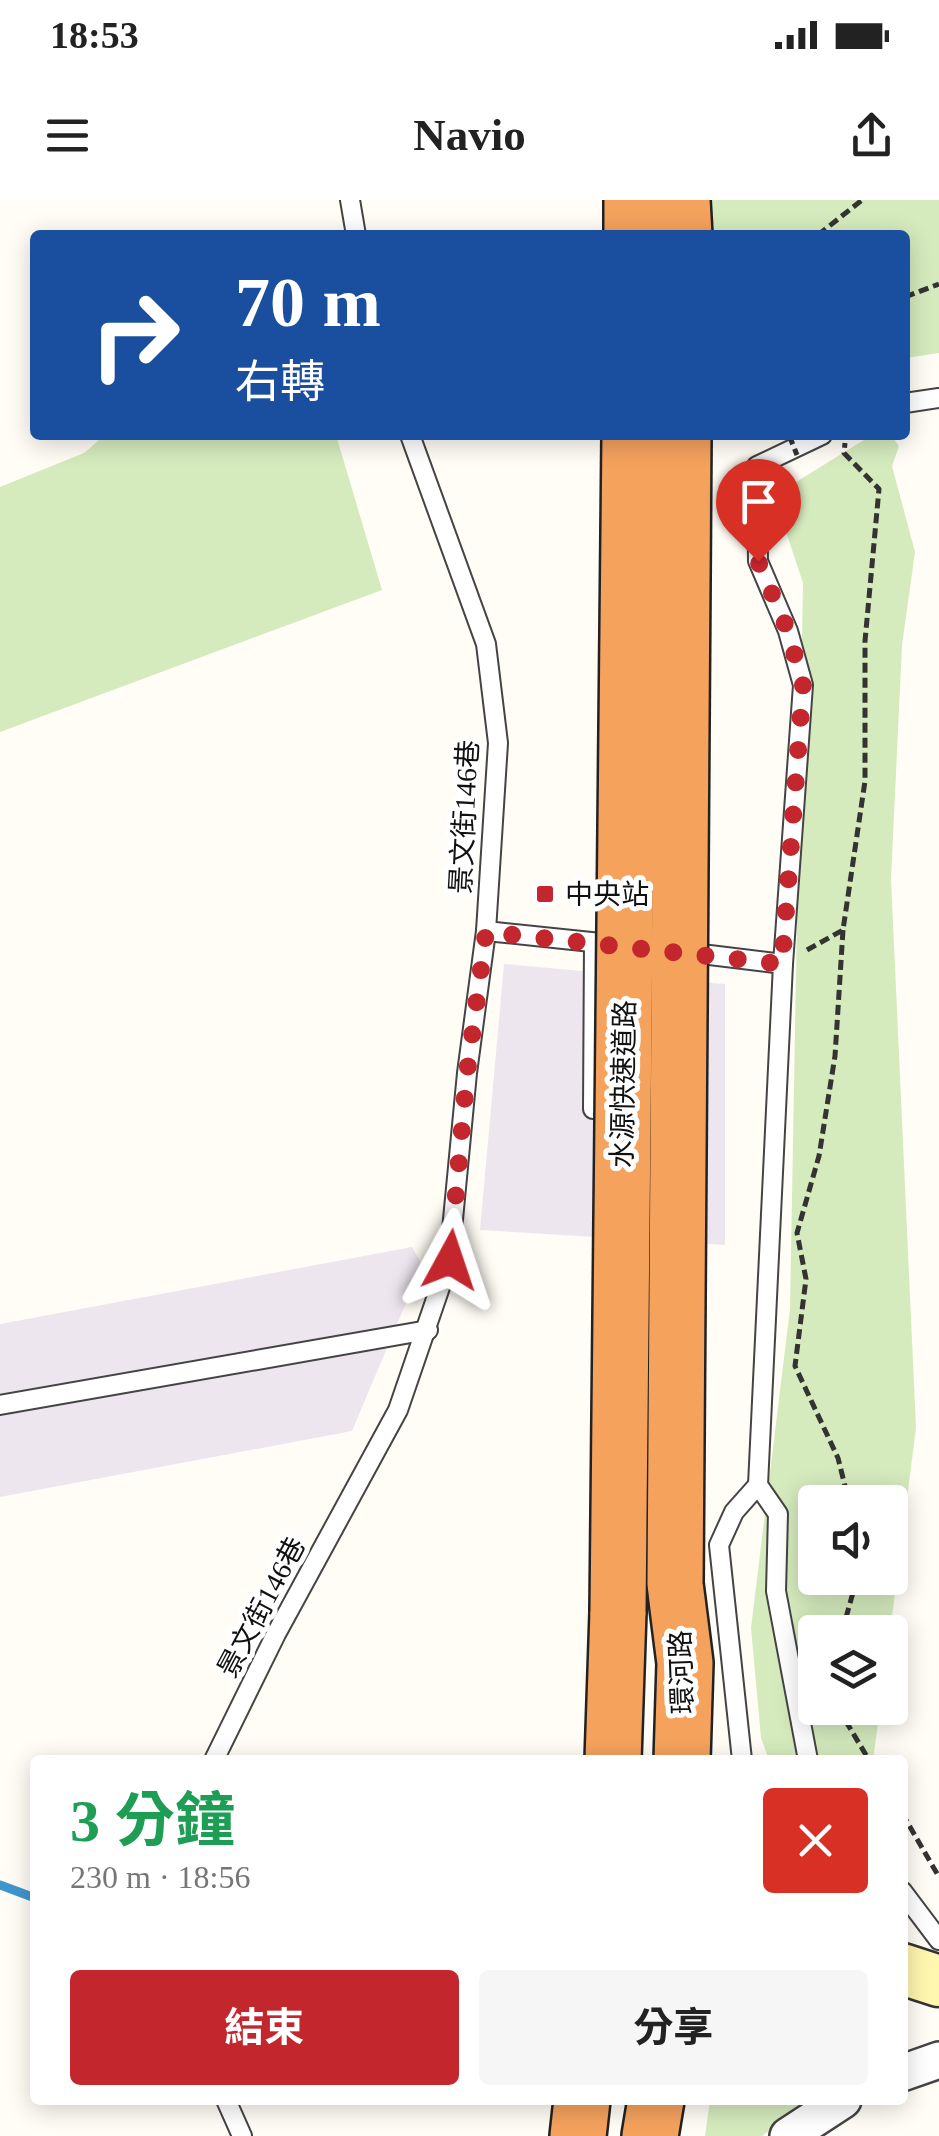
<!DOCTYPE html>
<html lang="zh-TW">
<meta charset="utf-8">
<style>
:root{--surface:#fff;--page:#f6f6f6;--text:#222;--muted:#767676;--accent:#c4262e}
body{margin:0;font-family:"Times New Roman","Noto Sans TC",serif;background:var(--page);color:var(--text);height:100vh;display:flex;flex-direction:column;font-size:38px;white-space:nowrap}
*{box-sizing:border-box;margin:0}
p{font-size:32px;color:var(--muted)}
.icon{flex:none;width:55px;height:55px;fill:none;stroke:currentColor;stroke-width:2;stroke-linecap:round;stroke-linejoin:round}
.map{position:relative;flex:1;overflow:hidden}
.details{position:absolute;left:30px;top:1555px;width:878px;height:350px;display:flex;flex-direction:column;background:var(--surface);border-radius:10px;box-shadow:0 5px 25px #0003}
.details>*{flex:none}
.guide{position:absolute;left:30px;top:30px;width:880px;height:210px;border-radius:10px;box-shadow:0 5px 25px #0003;background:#1a4fa0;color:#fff;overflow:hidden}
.controls{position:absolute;left:798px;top:1285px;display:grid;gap:20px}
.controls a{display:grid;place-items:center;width:110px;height:110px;border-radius:10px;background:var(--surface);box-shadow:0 5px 25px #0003;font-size:50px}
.pin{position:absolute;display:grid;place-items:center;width:85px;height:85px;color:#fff;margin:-102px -42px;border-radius:50% 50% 50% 0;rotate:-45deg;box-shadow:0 0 10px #0007}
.pin .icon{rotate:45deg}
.me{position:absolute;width:110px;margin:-55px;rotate:5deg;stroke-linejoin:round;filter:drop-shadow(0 0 8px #0008)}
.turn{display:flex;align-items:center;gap:35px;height:210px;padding:0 40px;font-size:45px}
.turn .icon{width:130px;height:130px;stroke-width:2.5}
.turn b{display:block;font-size:70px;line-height:85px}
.round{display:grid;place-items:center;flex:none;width:105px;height:105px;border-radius:10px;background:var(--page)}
.summary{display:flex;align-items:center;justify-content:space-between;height:170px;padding:0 40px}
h1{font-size:60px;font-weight:700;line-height:75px;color:#1e9e55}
.primary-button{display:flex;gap:20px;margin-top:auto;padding:20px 40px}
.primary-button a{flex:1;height:115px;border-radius:10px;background:var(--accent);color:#fff;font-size:40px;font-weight:700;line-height:115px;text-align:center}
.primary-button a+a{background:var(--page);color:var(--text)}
.status{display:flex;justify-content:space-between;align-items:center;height:70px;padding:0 50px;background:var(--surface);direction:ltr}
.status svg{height:28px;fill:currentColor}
header{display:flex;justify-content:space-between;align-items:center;height:130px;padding:0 40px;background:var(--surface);font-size:45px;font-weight:700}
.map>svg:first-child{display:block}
.industrial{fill:#eee6ef}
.green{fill:#d5ebbd;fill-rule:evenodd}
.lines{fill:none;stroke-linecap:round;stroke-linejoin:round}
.stream{stroke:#3f96cf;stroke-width:9}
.lane-casing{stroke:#444;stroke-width:22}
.street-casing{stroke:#444;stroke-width:40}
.secondary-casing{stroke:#333;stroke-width:55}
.highway-casing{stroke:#222;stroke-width:60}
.path{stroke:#333;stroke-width:5;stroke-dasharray:10 5;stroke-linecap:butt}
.lane{stroke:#fff;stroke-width:18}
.street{stroke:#fff;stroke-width:35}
.secondary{stroke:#fff6b0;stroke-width:50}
.highway{stroke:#f5a25d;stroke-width:55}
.highway-bridge-casing{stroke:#222;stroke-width:60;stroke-linecap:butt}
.path-bridge{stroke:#333;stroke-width:5;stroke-dasharray:10 5;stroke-linecap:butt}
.highway-bridge{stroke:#f5a25d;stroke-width:55}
.route{stroke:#c4262e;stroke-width:18;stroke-dasharray:0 32.4}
.poi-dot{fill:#c4262e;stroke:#fff;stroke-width:4}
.labels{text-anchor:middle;stroke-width:10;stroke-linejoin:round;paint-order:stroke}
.street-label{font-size:28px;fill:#111;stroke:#fff}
.poi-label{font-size:28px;fill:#111;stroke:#fff;text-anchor:start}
</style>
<div class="status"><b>18:53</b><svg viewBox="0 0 49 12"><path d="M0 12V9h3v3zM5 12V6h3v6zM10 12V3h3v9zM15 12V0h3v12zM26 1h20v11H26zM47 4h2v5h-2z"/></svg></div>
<header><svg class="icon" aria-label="menu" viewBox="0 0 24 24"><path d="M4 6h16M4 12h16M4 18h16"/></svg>Navio<svg class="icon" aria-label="share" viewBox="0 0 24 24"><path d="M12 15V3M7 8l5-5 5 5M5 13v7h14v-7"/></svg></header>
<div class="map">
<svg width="939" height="1936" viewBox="0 0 939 1936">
<rect width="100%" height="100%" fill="#fffdf5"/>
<g class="industrial">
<polygon points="504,764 725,784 725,1045 480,1030"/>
<polygon points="412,1047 422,1065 352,1231 0,1297 0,1124"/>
</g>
<g class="green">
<polygon points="605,0 939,0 939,153 905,158 905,35 609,35"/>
<polygon points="105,235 336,235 382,390 0,532 0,287 84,253"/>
<path d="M872,235H891L899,246L892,266L915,352L902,445L891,679L916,1228L890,1432H815V1508H880L873,1560H769L761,1538L751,1428L790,1109L803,383L787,335L780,292ZM815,1302H890V1378H815Z"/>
<polygon points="710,1900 808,1900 762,1936 705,1936"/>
</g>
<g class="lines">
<polyline class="stream" points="0,1685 35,1698"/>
<defs>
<g id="lane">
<polyline points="350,0 356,35"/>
<polyline points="905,203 939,198"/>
<polyline points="486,731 620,745"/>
<polyline points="685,752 783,764"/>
<polyline points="593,909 594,743"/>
<polyline points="0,1205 428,1130"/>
<polyline points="214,1560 276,1434 398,1210 449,1061 467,873 486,731 498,543 486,444 410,235"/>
<polyline points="742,1560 719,1345 734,1312 758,1285"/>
<polyline points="808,1560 776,1391 778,1314 758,1285 783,764 803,485 788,431 758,361 757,266 822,235"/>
<polyline points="902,1691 939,1740"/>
<polyline points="226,1900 242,1936"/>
</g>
<g id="street">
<polyline points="902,1873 939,1860"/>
<polyline points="788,1936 843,1900"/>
</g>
<polyline id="secondary" points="902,1769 939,1781"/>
<g id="highway">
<polyline points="682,0 684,35"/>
<polyline points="632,35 632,0"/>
<polyline points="675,1384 685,1463 682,1560"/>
<polyline points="613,1560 618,1412"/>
<polyline points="578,1936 582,1900"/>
<polyline points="650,1936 656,1900"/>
</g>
</defs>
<use href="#lane" class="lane-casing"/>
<use href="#street" class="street-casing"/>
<use href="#secondary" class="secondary-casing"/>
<use href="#highway" class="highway-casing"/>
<g class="path">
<polyline points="818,35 862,0"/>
<polyline points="905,97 939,84"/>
<polyline points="843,730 835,856 819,956 797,1033 806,1079 795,1166 838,1258 849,1302"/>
<polyline points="807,750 843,730 865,581 865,441 879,289 844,253 845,243"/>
<polyline points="842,1432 857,1378"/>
<polyline points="838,1508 869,1560"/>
<polyline points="902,1613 939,1677"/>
</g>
<use href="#lane" class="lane"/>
<use href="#street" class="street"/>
<use href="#secondary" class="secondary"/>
<use href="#highway" class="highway"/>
<defs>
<g id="highway-bridge">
<polyline points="675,1384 683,235"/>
<polyline points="618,1412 630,235"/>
</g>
</defs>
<use href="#highway-bridge" class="highway-bridge-casing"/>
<polyline class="path-bridge" points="789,235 797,255"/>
<use href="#highway-bridge" class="highway-bridge"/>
</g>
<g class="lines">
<polyline class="route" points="450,1060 467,873 486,732 782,764 803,485 788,431 758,361"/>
</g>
<rect class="poi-dot" x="535" y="684" width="20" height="20" rx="5"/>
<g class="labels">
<g class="street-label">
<text transform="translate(464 617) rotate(-87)" y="10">景文街146巷</text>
<text transform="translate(623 884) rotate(-89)" y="10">水源快速道路</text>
<text transform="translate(261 1407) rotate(-62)" y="10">景文街146巷</text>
<text transform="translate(681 1472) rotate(-92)" y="10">環河路</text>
</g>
<g class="poi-label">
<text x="565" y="704">中央站</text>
</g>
</g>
</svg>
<div class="controls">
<a><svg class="icon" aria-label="sound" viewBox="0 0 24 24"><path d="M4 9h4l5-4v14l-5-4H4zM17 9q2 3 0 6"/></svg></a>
<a><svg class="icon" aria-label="layers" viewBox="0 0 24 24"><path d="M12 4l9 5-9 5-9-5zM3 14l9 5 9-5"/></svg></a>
</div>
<div class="pin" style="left:758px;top:361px;background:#d93025"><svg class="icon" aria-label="arrive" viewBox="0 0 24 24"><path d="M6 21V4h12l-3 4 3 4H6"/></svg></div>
<svg class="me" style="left:450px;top:1060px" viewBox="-20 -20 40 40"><path d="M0-17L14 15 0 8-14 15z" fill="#c4262e" stroke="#fff" stroke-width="4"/></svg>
<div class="guide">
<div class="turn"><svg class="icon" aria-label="right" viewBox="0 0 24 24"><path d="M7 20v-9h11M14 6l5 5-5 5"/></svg><div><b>70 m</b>右轉</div></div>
</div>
<section class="details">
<div class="summary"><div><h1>3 分鐘</h1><p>230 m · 18:56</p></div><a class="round" style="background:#d93025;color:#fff"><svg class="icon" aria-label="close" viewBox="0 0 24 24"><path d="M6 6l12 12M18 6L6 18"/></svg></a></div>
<div class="primary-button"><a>結束</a><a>分享</a></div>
</section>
</div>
